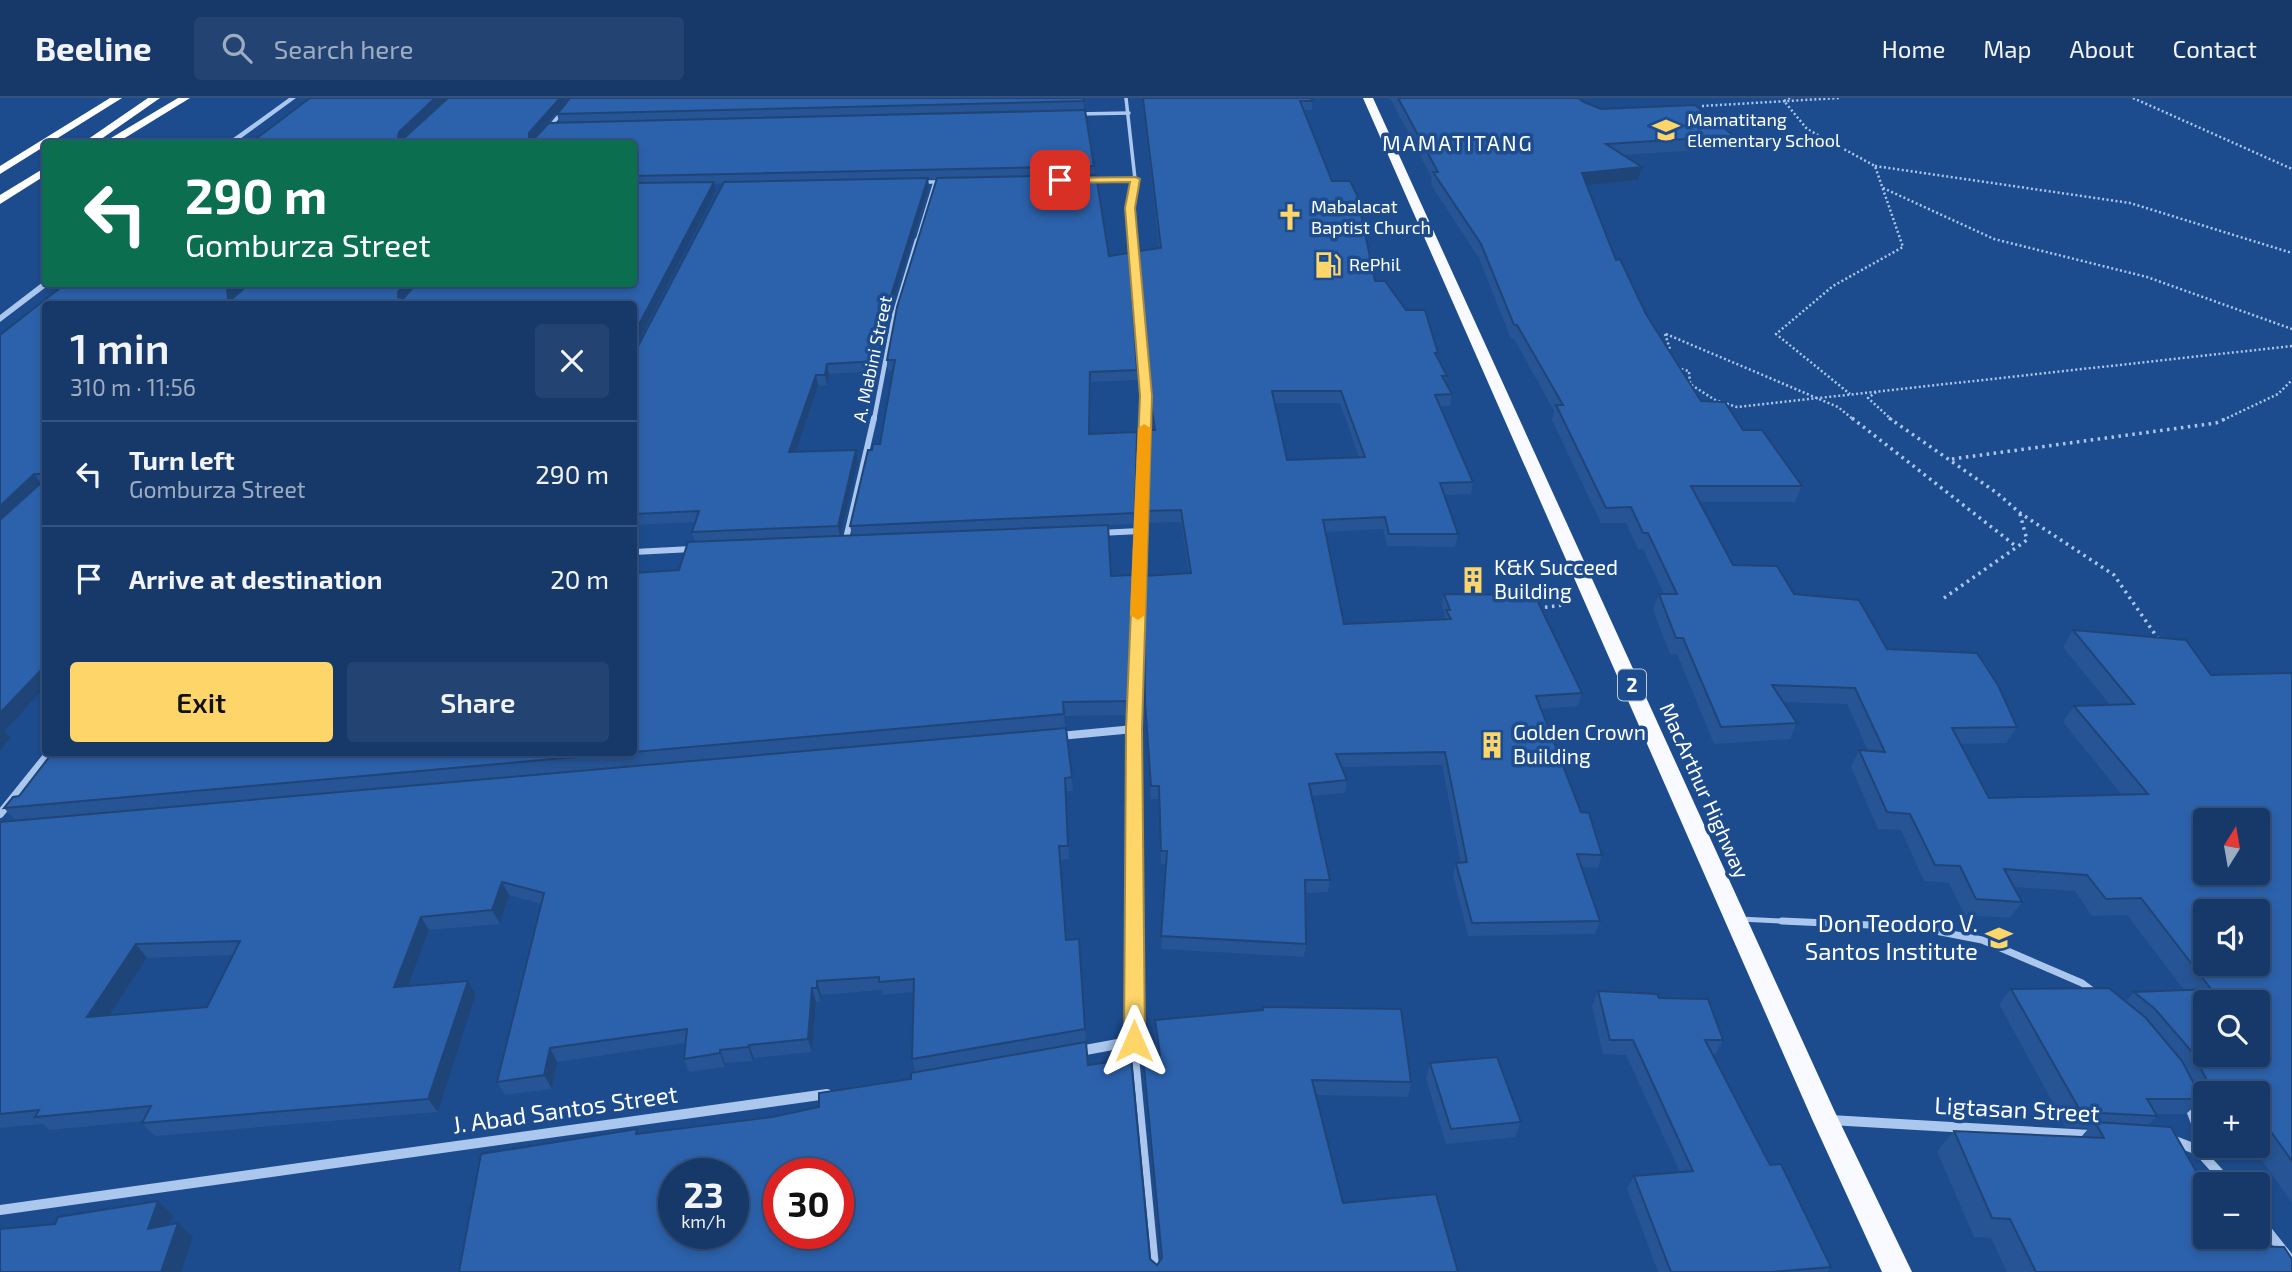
<!DOCTYPE html>
<meta charset="utf-8">
<style>
:root{--surface:#16396a;--page:#234472;--text:#f1f3f6;--muted:#9eacc1;--line:#35537e;--accent:#fdd569}
body{margin:0;font-family:"Exo 2",sans-serif;background:var(--page);color:var(--text);height:100vh;display:flex;flex-direction:column;font-size:26px;white-space:nowrap}
*{box-sizing:border-box;margin:0}
p{font-size:23px;color:var(--muted)}
.icon{flex:none;width:38px;height:38px;fill:none;stroke:currentColor;stroke-width:2;stroke-linecap:round;stroke-linejoin:round}
.map{position:relative;flex:1;overflow:hidden}
.drawer{position:absolute;left:42px;top:203px;width:595px;height:455px;display:flex;flex-direction:column;background:var(--surface);border-radius:7px;box-shadow:0 4px 10px #0003,0 0 0 2px var(--line)}
.drawer>*{flex:none}
.banner{position:absolute;left:42px;top:42px;width:595px;height:147px;border-radius:7px;box-shadow:0 4px 10px #0003,0 0 0 2px var(--line);background:#0b6e4f;color:#fff;overflow:hidden}
.needle{width:46px;rotate:11deg}
.buttons{position:absolute;left:2193px;top:710px;display:grid;gap:14px}
.buttons a{display:grid;place-items:center;width:77px;height:77px;border-radius:7px;background:var(--surface);box-shadow:0 4px 10px #0003,0 0 0 2px var(--line);font-size:35px}
.speed{position:absolute;left:658px;top:1060px;display:flex;gap:14px;font-size:35px;font-weight:700;text-align:center}
.speed>*{display:grid;place-content:center;width:91px;height:91px;border-radius:50%;background:var(--surface);box-shadow:0 4px 10px #0003,0 0 0 2px var(--line);line-height:1}
.speed small{font-size:18px;font-weight:400}
.speed .limit{border:10px solid #d22;background:#fff;color:#111}
.pin{position:absolute;display:grid;place-items:center;width:60px;height:60px;color:#fff;margin:-30px;border-radius:14px;box-shadow:0 4px 10px #0006}
.me{position:absolute;width:77px;margin:-38px;rotate:0deg;stroke-linejoin:round;filter:drop-shadow(0 0 5px #0008)}
.turn{display:flex;align-items:center;gap:24px;height:147px;padding:0 28px;font-size:32px}
.turn .icon{width:91px;height:91px;stroke-width:2.5}
.turn b{display:block;font-size:49px;line-height:60px}
.round{display:grid;place-items:center;flex:none;width:74px;height:74px;border-radius:7px;background:var(--page)}
.overview{display:flex;align-items:center;justify-content:space-between;height:119px;padding:0 28px}
h1{font-size:42px;font-weight:600;line-height:52px}
.button{display:flex;gap:14px;margin-top:auto;padding:14px 28px}
.button a{flex:1;height:80px;border-radius:7px;background:var(--accent);color:#111;font-size:28px;font-weight:600;line-height:80px;text-align:center}
.button a+a{background:var(--page);color:var(--text)}
ul{padding:0;list-style:none}
li{display:flex;align-items:center;gap:21px;height:105px;padding:0 28px;border-top:2px solid var(--line)}
li div{flex:1}
li b{display:block;font-size:26px}
li em{font-style:normal}
header{display:flex;align-items:center;gap:42px;box-sizing:border-box;height:98px;padding:0 35px;background:var(--surface);border-bottom:2px solid var(--line)}
header strong{font-size:33px}
nav{display:flex;gap:38px;margin-inline-start:auto;font-size:24px}
.search{width:490px;height:63px;background:var(--page);display:flex;align-items:center;gap:18px;box-sizing:border-box;padding:0 24px;border-radius:7px;color:var(--muted);font-size:26px}
.map>svg:first-child{display:block}
.lines{fill:none;stroke-linecap:round;stroke-linejoin:round}
.path-far1{stroke:#abc7ed;stroke-width:2.5;stroke-dasharray:2 2.5;stroke-linecap:butt}
.path{stroke:#abc7ed;stroke-width:3.5;stroke-dasharray:2.5 4.5;stroke-linecap:butt}
.service-far1{stroke:#abc7ed;stroke-width:5}
.service{stroke:#abc7ed;stroke-width:7}
.minor-far4{stroke:#abc7ed;stroke-width:3.5}
.minor-far3{stroke:#abc7ed;stroke-width:4.5}
.minor-far2{stroke:#abc7ed;stroke-width:6}
.minor-far1{stroke:#abc7ed;stroke-width:8}
.minor{stroke:#abc7ed;stroke-width:10}
.tertiary{fill:#abc7ed;fill-rule:evenodd}
.trunk{fill:#f8faff;fill-rule:evenodd}
.motorway{fill:#fff;fill-rule:evenodd}
.wall{fill:#265494;fill-rule:evenodd}
.shaded-wall{fill:#1f4578}
.building{fill:#2c62ac;stroke:#1f4578;stroke-width:2;fill-rule:evenodd}
.route{fill:#fdd569;stroke:#a48a44;stroke-width:2}
.slow{fill:#f59e0b}
.labels{text-anchor:middle;stroke-width:7;stroke-linejoin:round;paint-order:stroke}
.far-poi-label{font-size:18px;fill:#fff;stroke:#1d4c8e;text-anchor:start}
.far-street-label{font-size:18px;fill:#fff;stroke:#1d4c8e}
.shield{fill:#1d4c8e;stroke:#bbc9dd;stroke-width:2}
.shield-label{font-size:19px;font-weight:bold;fill:#fff}
.far-quarter-label{font-size:21px;letter-spacing:2px;fill:#fff;stroke:#1d4c8e}
.poi-label{font-size:21px;fill:#fff;stroke:#1d4c8e;text-anchor:start}
.street-label{font-size:21px;fill:#fff;stroke:#1d4c8e}
.near-poi-label{font-size:24px;fill:#fff;stroke:#1d4c8e;text-anchor:end}
.near-street-label{font-size:24px;fill:#fff;stroke:#1d4c8e}
</style>
<header>
<strong>Beeline</strong>
<div class="search"><svg class="icon" aria-label="search" viewBox="0 0 24 24"><circle cx="10" cy="10" r="6"/><path d="M15 15l6 6"/></svg>Search here</div>
<nav><a>Home</a><a>Map</a><a>About</a><a>Contact</a></nav>
</header>
<div class="map">
<svg width="2292" height="1174" viewBox="0 0 2292 1174">
<rect width="100%" height="100%" fill="#1d4c8e"/>
<g class="lines">
<g class="path-far1">
<polyline points="1790,0 1784,3 1807,31 1875,68 1903,149 1833,188 1776,236 1850,296"/>
<polyline points="2133,0 2292,71"/>
<polyline points="1702,8 1839,0"/>
<polyline points="1875,68 2130,105 2292,155"/>
<polyline points="1883,90 1994,141 2147,179 2292,231"/>
<polyline points="1665,236 1670,251 1666,257"/>
<polyline points="1666,236 1838,309 1854,322"/>
<polyline points="1677,270 1689,273 1690,286 1715,302 1737,309 2292,248"/>
<polyline points="1876,294 1868,300 1892,322"/>
<polyline points="2223,322 2278,296 2292,282"/>
</g>
<g class="path">
<polyline points="1852,320 2017,449"/>
<polyline points="1889,320 1997,395 2020,415 2114,477 2159,542"/>
<polyline points="1952,361 2216,325 2227,320"/>
<polyline points="1944,500 2027,442 2020,416"/>
<polyline points="1538,510 1564,507"/>
</g>
<polyline class="service-far1" points="1740,821 1820,825"/>
<g class="service">
<polyline points="1782,823 1915,829 1982,842 2082,885 2094,894"/>
<polyline points="1134,943 1156,1174"/>
<polyline points="2188,1008 2207,1058"/>
</g>
<g class="minor-far4">
<polyline points="1126,0 1135,81 1130,110 1133,143"/>
<polyline points="1077,16 1129,15"/>
<polyline points="535,46 574,0"/>
<polyline points="1087,82 1135,81"/>
<polyline points="919,84 946,84"/>
<polyline points="917,143 935,84"/>
</g>
<g class="minor-far3">
<polyline points="1133,142 1144,322"/>
<polyline points="874,322 894,218 917,142"/>
</g>
<g class="minor-far2">
<polyline points="1099,435 1140,433"/>
<polyline points="845,445 874,320"/>
<polyline points="634,454 692,451"/>
<polyline points="1137,545 1144,320"/>
</g>
<g class="minor-far1">
<polyline points="1060,638 1134,631"/>
<polyline points="0,716 50,654"/>
<polyline points="1134,825 1137,543"/>
</g>
<g class="minor">
<polyline points="1080,953 1134,943 1134,823"/>
<polyline points="1830,1022 2090,1037"/>
<polyline points="2172,1042 2198,1052 2230,1087"/>
<polyline points="0,1112 827,996"/>
<polyline points="2258,1121 2292,1164"/>
</g>
<g class="tertiary">
<polygon points="289,0 296,0 233,46 225,46"/>
<polygon points="43,184 50,186 0,224 0,217"/>
</g>
<polygon class="trunk" points="1363,0 1373,0 1834,1012 1912,1174 1882,1174 1812,1021"/>
<g class="motorway">
<polygon points="110,0 122,0 0,76 0,68"/>
<polygon points="148,0 160,0 94,46 81,46"/>
<polygon points="178,0 190,0 115,46 101,46"/>
<polygon points="46,69 46,77 0,106 0,97"/>
</g>
</g>
<g class="wall">
<path d="M310,0H447L426,20L448,0H569L534,41L549,25L1085,12L1094,68L1095,77L1075,78L1096,77L1109,158L1129,155L1137,272V282L1091,284L1090,336L1137,334L1138,345L1135,426L1108,427L1111,478L1133,477L1130,617L1064,618L1073,693H1066L1069,761L1060,762L1066,842L1079,841L1086,944L915,974L912,961L914,894L882,897L881,892L821,897V903L816,904L812,954L754,960L753,963L725,965V969L689,974L684,961L685,945L557,964L552,991L505,997L497,984L541,806L509,797L500,826L429,832L409,888L468,883L476,896L438,1014L155,1038L142,1025L143,1023L49,1032L43,1026L0,1030V724L15,722L4,710L13,699L19,698L53,654H634V475L679,472L688,444L695,443L692,434L695,424L634,427V255L635,254L723,85L714,86L716,93L634,252V206H46V588L5,633L11,640L0,653V237L65,186H634V46H249ZM928,81H937L897,209L887,262L888,273L893,272L880,346H873L872,352H868L850,428L852,437H841L858,363L856,352L795,354L818,288L827,287L829,276L878,273L889,217L929,89ZM233,857L207,909L110,917L147,860Z"/>
<polygon points="1083,0 1084,12 559,24 557,16"/>
<path d="M1142,0H1311L1312,3V12H1304L1332,83L1375,183L1438,255L1437,259L1447,278L1446,284L1452,296L1450,308H1440L1473,384L1471,396L1444,397L1458,436L1455,449L1387,448L1383,431L1326,434L1344,526L1444,521L1445,517L1442,508L1444,496L1582,595L1578,608L1541,611L1581,714L1602,757L1598,770L1581,769L1600,823L1595,836L1468,838L1453,778L1456,765H1461L1442,667L1341,669L1347,682L1345,695L1312,698L1330,782L1328,794L1305,795L1306,846L1304,859L1161,851L1166,766H1161L1159,701H1151L1145,617L1144,478L1189,475L1181,424L1146,425L1149,332H1153L1146,282L1139,153L1159,150ZM1275,305H1340L1359,359L1287,362Z"/>
<polygon points="1390,0 1578,0 1584,4 1601,11 1734,38 1731,50 1623,57 1638,82 1586,87 1616,162 1646,216 1701,303 1743,332 1802,388 1795,404 1699,404 1733,467 1794,496 2017,629 2006,645 1960,646 1989,700 2122,697 2063,624 2074,608 2110,607 2063,549 2073,532 2211,577 2292,575 2292,1105 2252,1048 2258,1048 2258,996 2205,996 2205,1016 2199,1016 2195,1008 2186,1016 2156,1016 2157,1018 2148,1027 2238,1148 2292,1174 2007,1174 1991,1140 1974,1139 1937,1053 1954,1033 2081,1039 2089,1030 2066,1029 1999,906 2011,891 2125,904 2134,894 2184,892 2127,817 2092,818 2075,793 2014,789 2022,804 2010,820 1965,817 1949,785 1924,783 1901,732 1878,731 1851,669 1859,652 1868,653 1847,606 1783,604 1797,625 1790,641 1714,646 1677,556 1670,556 1653,512 1659,496 1664,496 1643,451 1638,451 1626,425 1601,425 1552,322 1554,313 1514,241 1511,241 1479,160 1431,87 1432,80"/>
<polygon points="1598,893 1659,900 1723,942 1715,957 1713,956 1770,1067 1831,1169 1827,1174 1658,1174 1627,1091 1634,1078 1680,1074 1626,957 1603,956 1592,908"/>
<polygon points="1155,922 1411,984 1408,999 1315,997 1343,1105 1458,1174 459,1174 639,1036 772,1019 1088,967 1150,1161 1157,1167 1161,1162 1143,973 1143,959 1157,957 1155,936"/>
<polygon points="1430,965 1521,1024 1515,1039 1446,1046 1426,981"/>
</g>
<g class="shaded-wall">
<polygon points="435,0 447,0 402,43 398,39 399,34"/>
<polygon points="560,0 569,0 531,44 529,40 529,35"/>
<polygon points="1642,69 1638,82 1579,88 1582,75"/>
<polygon points="928,80 929,89 889,217 878,273 877,263 888,207"/>
<polygon points="714,84 716,93 634,252 634,236"/>
<polygon points="235,186 250,186 232,202 228,200 227,192"/>
<polygon points="404,186 416,186 402,204 398,199 398,194"/>
<polygon points="827,266 829,276 827,287 825,277"/>
<polygon points="816,277 818,288 792,365 789,354"/>
<polygon points="856,352 858,363 840,440 838,428"/>
<polygon points="34,376 42,387 0,427 0,408"/>
<polygon points="46,567 46,588 5,633 11,640 0,653 0,615"/>
<polygon points="502,784 509,797 500,826 492,812"/>
<polygon points="421,819 429,832 403,903 394,889"/>
<polygon points="136,846 147,860 100,932 87,919"/>
<polygon points="468,883 476,896 438,1014 428,1001"/>
<polygon points="817,883 821,897 821,903 817,890"/>
<polygon points="812,890 816,904 812,954 808,941"/>
<polygon points="749,947 754,960 753,963 748,949"/>
<polygon points="550,950 557,964 552,991 544,977"/>
<polygon points="720,952 725,965 725,969 720,955"/>
<polygon points="158,1103 173,1117 163,1145 148,1131"/>
<polygon points="178,1125 193,1139 181,1174 161,1174"/>
</g>
<g class="building">
<polygon points="310,0 435,0 399,34 398,39 402,42 448,0 560,0 529,35 529,40 534,41 549,25 1085,12 1094,68 634,78 634,46 249,46"/>
<polygon points="570,0 1083,0 1084,3 557,16"/>
<path d="M1143,0H1311L1312,3H1300L1332,83H1350L1357,97L1375,183H1385L1406,212H1425L1438,255H1435L1447,278H1442L1452,296L1435,297L1473,384L1440,385L1458,436H1389L1385,419L1323,422L1344,526L1451,521L1446,512H1450L1444,496L1530,497L1533,503L1537,502L1582,595L1536,598L1581,714L1589,715L1602,757L1577,756L1600,823L1472,825L1456,765L1467,764L1445,654L1336,656L1347,682L1309,686L1330,782H1305L1306,846L1161,838L1167,753H1161L1159,688H1151L1145,604L1144,478L1191,475L1181,412L1146,413L1149,332H1155L1146,271L1139,153L1161,150ZM1272,293H1341L1365,359L1287,362Z"/>
<path d="M1398,0H1578L1584,4L1601,11L1695,7L1734,38L1606,46L1642,69L1582,75L1616,162L1620,161L1646,216L1701,303L1725,304L1743,332H1762L1802,388H1691L1733,467L1777,468L1794,496L1859,502L1887,551L1977,555L1998,587L2017,629L1952,630L1989,700L2148,696L2074,608L2134,606L2073,532L2186,542L2211,577L2292,575V1063L2258,1016V996H2214L2193,955L2155,911L2134,894L2211,891L2141,800L2106,801L2087,777L2004,771L2022,804L1976,801L1960,768L1935,767L1910,716L1887,714L1859,652L1885,654L1855,590L1772,587L1797,625L1721,629L1683,540H1676L1659,496H1677L1648,435H1643L1631,409L1606,410L1556,307H1563L1517,227H1514L1481,146L1433,74H1438ZM2205,723H2258V775H2205ZM2205,814H2258V866H2205ZM2205,905H2258V957H2205Z"/>
<polygon points="1096,77 1109,158 1129,155 1137,272 1090,274 1089,336 1137,334 1135,415 850,428 868,352 872,352 873,346 880,346 895,262 887,262 897,209 937,80"/>
<polygon points="928,80 888,207 877,263 827,266 825,277 816,277 789,354 856,352 838,428 692,434 699,413 634,416 634,255 635,254 724,84"/>
<polygon points="714,84 634,236 634,206 46,206 46,567 0,615 0,422 42,384 42,376 34,376 0,408 0,237 65,186 235,186 227,192 228,200 233,200 249,186 404,186 398,194 398,199 403,201 416,186 634,186 634,85"/>
<polygon points="1108,427 1111,478 1133,477 1129,603 1063,604 1064,616 634,654 634,475 679,472 688,444"/>
<path d="M1066,630L1072,679L1065,680L1068,748H1059L1066,842L1079,841L1085,931L912,961L914,881L879,884V879L817,883V890H812L808,941L749,947L748,949L720,952V955L684,961L687,931L550,950L544,977L497,984L544,795L502,784L492,812L421,819L394,889L468,883L428,1001L142,1025L151,1008L35,1019L39,1012L0,1016V724ZM240,843L207,909L87,919L136,846Z"/>
<polygon points="53,654 632,654 4,710 13,699 19,698"/>
<polygon points="2109,890 2146,920 2182,963 2202,1001 2147,1001 2157,1018 2081,1014 2011,891"/>
<polygon points="1598,893 1657,896 1659,900 1708,901 1723,942 1705,942 1770,1067 1781,1066 1831,1169 1771,1174 1671,1174 1634,1078 1693,1073 1633,942 1610,942"/>
<path d="M1263,909L1401,911L1411,984L1312,982L1343,1105L1436,1096L1458,1174H459L481,1056L637,1031L636,1036L772,1019L819,1009V995L911,981V975L1086,944L1088,967L1131,961L1150,1161L1157,1167L1162,1160L1143,959L1160,957L1155,922L1263,912ZM674,1076H733V1136H674ZM779,1076H838V1136H779Z"/>
<polygon points="1497,959 1521,1024 1451,1031 1430,965"/>
<polygon points="2095,1024 2171,1029 2205,1089 2205,1139 2233,1139 2238,1148 2284,1149 2292,1161 2292,1174 2036,1174 2010,1121 1992,1120 1954,1033 2104,1040"/>
<polygon points="158,1103 148,1131 178,1125 161,1174 0,1174 0,1131 55,1126 58,1119"/>
</g>
<polygon class="route" points="1135,79 1140,81 1135,110 1152,298 1142,631 1145,943 1142,950 1134,952 1127,950 1124,943 1126,631 1140,298 1125,110 1130,84 1060,85 1056,82 1060,80"/>
<polygon class="slow" points="1144,326 1151,330 1145,517 1138,522 1130,517 1138,330"/>
<defs>
<symbol id="school-bare" viewBox="-9 -9 18 18"><path d="M0-5L7-2L0 1L-7-2ZM-4 1L0 2.5L4 1V4Q0 6-4 4Z" fill="#fdd569" stroke="#1d4c8e" stroke-width="2.5" paint-order="stroke"/></symbol>
<symbol id="church-bare" viewBox="-9 -9 18 18"><path d="M-1.2-6h2.4v3.5h3.3v2.4h-3.3V6h-2.4V-.1h-3.3v-2.4h3.3Z" fill="#fdd569" stroke="#1d4c8e" stroke-width="2.5" paint-order="stroke"/></symbol>
<symbol id="fuel-bare" viewBox="-9 -9 18 18"><path d="M-5.5-6h7V0h2V4h1.3V-2.5L3-4.5l.8-.8L6-3V5H2.5V1h-1V6h-7ZM-4.2-4.7v3.2H.2V-4.7Z" fill="#fdd569" stroke="#1d4c8e" stroke-width="2.5" paint-order="stroke"/></symbol>
<symbol id="building-bare" viewBox="-9 -9 18 18"><path d="M-4-6H4V6H1V3H-1V6H-4ZM-2.5-4.3h1.7v1.8h-1.7ZM.8-4.3h1.7v1.8H.8ZM-2.5-1h1.7V.8h-1.7ZM.8-1h1.7V.8H.8Z" fill="#fdd569" stroke="#1d4c8e" stroke-width="2.5" paint-order="stroke"/></symbol>
</defs>
<g fill-rule="evenodd">
<use href="#school-bare" x="1647" y="13" width="38" height="38"/>
<use href="#church-bare" x="1271" y="100" width="38" height="38"/>
<use href="#fuel-bare" x="1309" y="148" width="38" height="38"/>
<use href="#building-bare" x="1454" y="463" width="38" height="38"/>
<use href="#building-bare" x="1473" y="628" width="38" height="38"/>
<use href="#school-bare" x="1980" y="821" width="38" height="38"/>
</g>
<g class="labels">
<g class="far-poi-label">
<text x="1687" y="28">Mamatitang<tspan x="1687" dy="21">Elementary School</tspan></text>
<text x="1311" y="115">Mabalacat<tspan x="1311" dy="21">Baptist Church</tspan></text>
<text x="1349" y="173">RePhil</text>
</g>
<g class="far-street-label">
<text transform="translate(873 261) rotate(-78)" y="6">A. Mabini Street</text>
</g>
<rect class="shield" x="1618" y="571.5" width="28" height="31" rx="5"/>
<g class="shield-label">
<text x="1632" y="594">2</text>
</g>
<g class="far-quarter-label">
<text x="1458" y="53">MAMATITANG</text>
</g>
<g class="poi-label">
<text x="1494" y="477">K&amp;K Succeed<tspan x="1494" dy="24">Building</tspan></text>
<text x="1513" y="642">Golden Crown<tspan x="1513" dy="24">Building</tspan></text>
</g>
<g class="street-label">
<text transform="translate(1704 693) rotate(66)" y="7">MacArthur Highway</text>
</g>
<g class="near-poi-label">
<text x="1978" y="834">Don Teodoro V.<tspan x="1978" dy="28">Santos Institute</tspan></text>
</g>
<g class="near-street-label">
<text transform="translate(565 1012) rotate(-8)" y="8">J. Abad Santos Street</text>
<text transform="translate(2017 1012) rotate(3)" y="8">Ligtasan Street</text>
</g>
</g>
</svg>
<div class="buttons">
<a><svg class="needle" viewBox="-14 -14 28 28"><path d="M0-13l5 13h-10z" fill="#e53935"/><path d="M0 13l5-13h-10z" fill="#9eacc1"/></svg></a>
<a><svg class="icon" aria-label="sound" viewBox="0 0 24 24"><path d="M4 9h4l5-4v14l-5-4H4zM17 9q2 3 0 6"/></svg></a>
<a><svg class="icon" aria-label="search" viewBox="0 0 24 24"><circle cx="10" cy="10" r="6"/><path d="M15 15l6 6"/></svg></a>
<a>+</a>
<a>−</a>
</div>
<div class="speed"><div>23<small>km/h</small></div><div class="limit">30</div></div>
<div class="pin" style="left:1060px;top:82px;background:#d93025"><svg class="icon" aria-label="arrive" viewBox="0 0 24 24"><path d="M6 21V4h12l-3 4 3 4H6"/></svg></div>
<svg class="me" style="left:1134px;top:943px" viewBox="-20 -20 40 40"><path d="M0-17L14 15 0 8-14 15z" fill="#fdd569" stroke="#fff" stroke-width="4"/></svg>
<div class="banner">
<div class="turn"><svg class="icon" aria-label="left" viewBox="0 0 24 24"><path d="M17 20v-9H6M10 6l-5 5 5 5"/></svg><div><b>290 m</b>Gomburza Street</div></div>
</div>
<section class="drawer">
<div class="overview"><div><h1>1 min</h1><p>310 m · 11:56</p></div><a class="round"><svg class="icon" aria-label="close" viewBox="0 0 24 24"><path d="M6 6l12 12M18 6L6 18"/></svg></a></div>
<ul>
<li><svg class="icon" aria-label="left" viewBox="0 0 24 24"><path d="M17 20v-9H6M10 6l-5 5 5 5"/></svg><div><b>Turn left</b><p>Gomburza Street</p></div><em>290 m</em></li>
<li><svg class="icon" aria-label="arrive" viewBox="0 0 24 24"><path d="M6 21V4h12l-3 4 3 4H6"/></svg><div><b>Arrive at destination</b></div><em>20 m</em></li>
</ul>
<div class="button"><a>Exit</a><a>Share</a></div>
</section>
</div>
